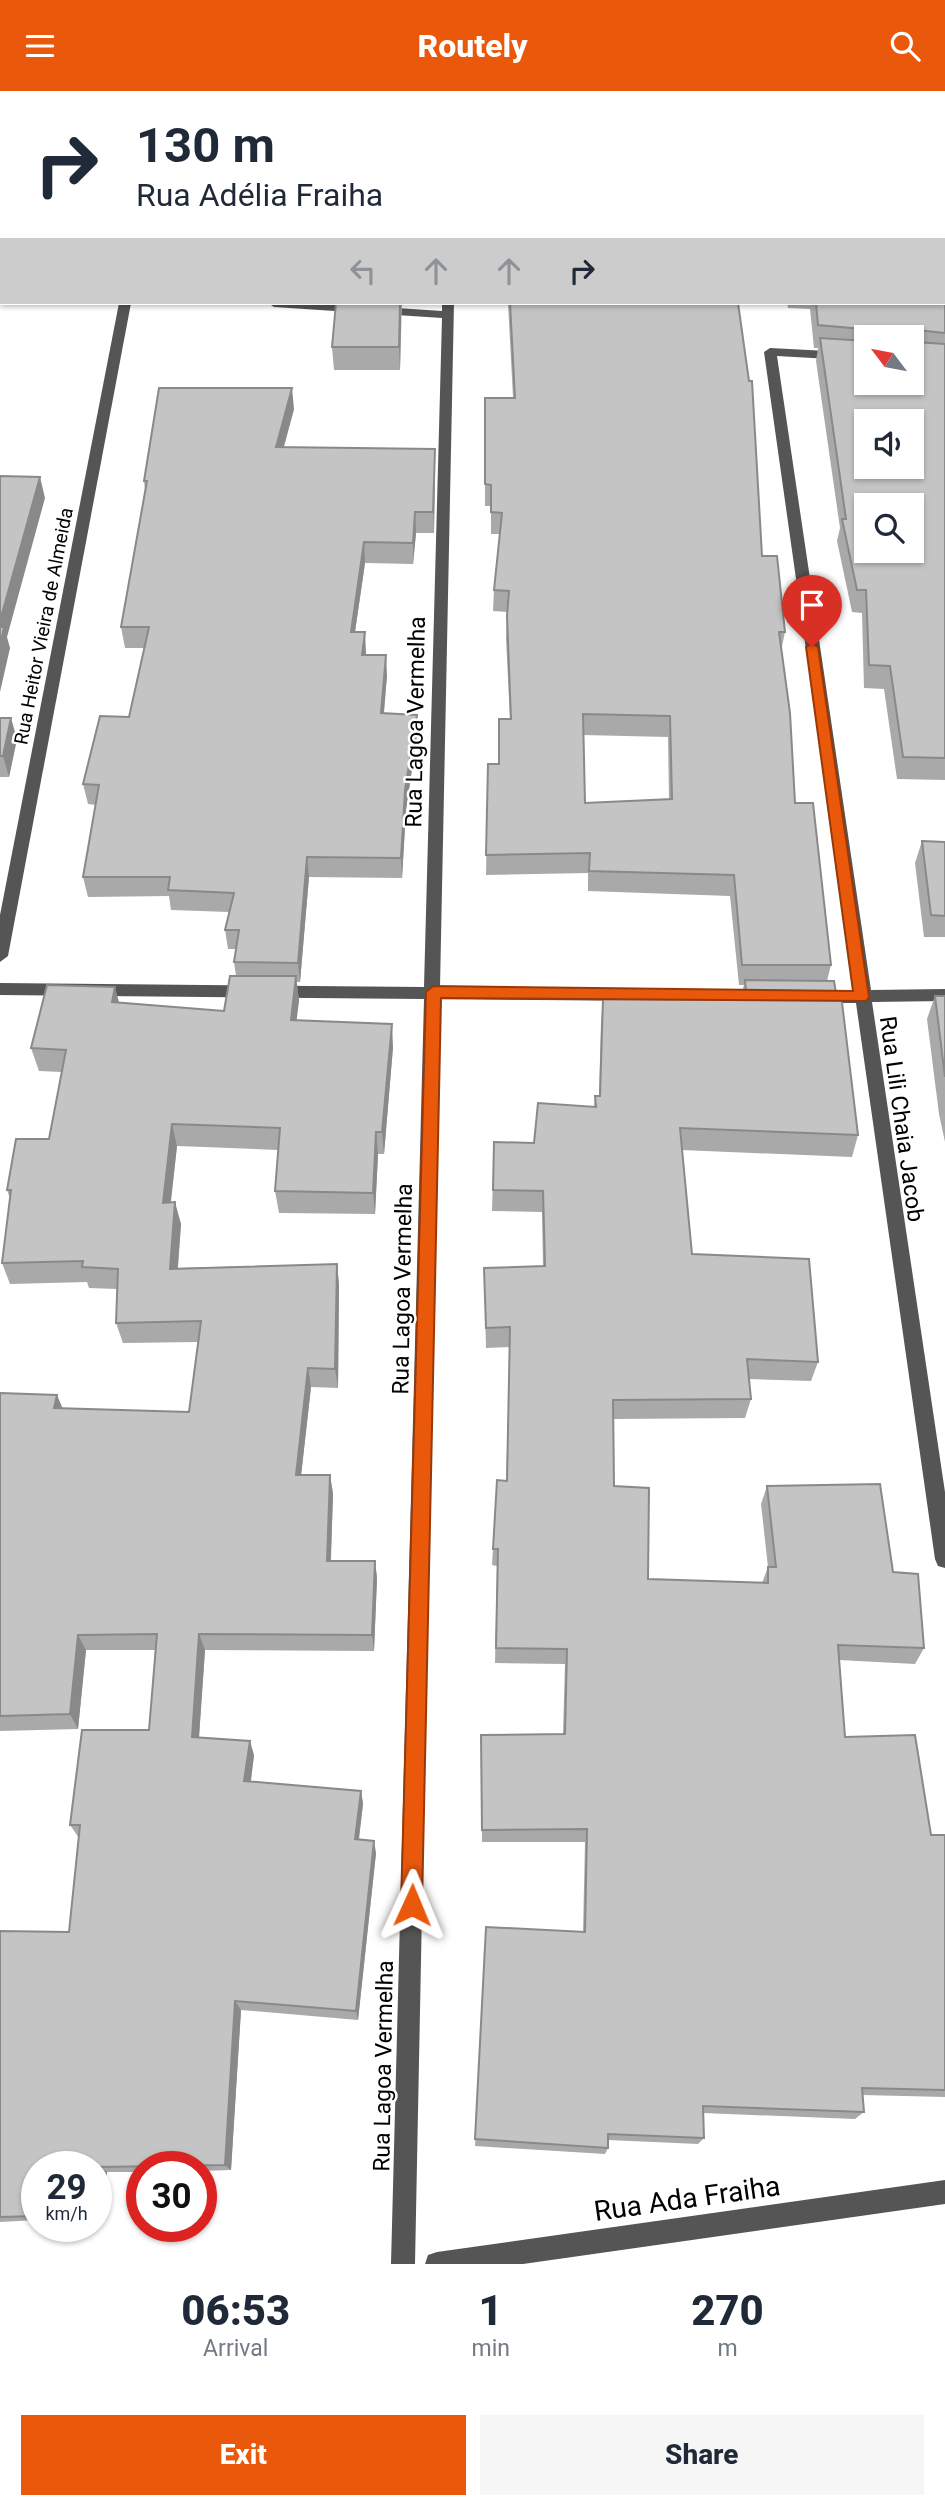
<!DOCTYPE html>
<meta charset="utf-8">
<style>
:root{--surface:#fff;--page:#f6f6f7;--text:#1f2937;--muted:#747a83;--accent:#ea580c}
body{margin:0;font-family:Roboto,sans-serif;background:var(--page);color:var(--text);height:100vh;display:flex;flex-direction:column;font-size:26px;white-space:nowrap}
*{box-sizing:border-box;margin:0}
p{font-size:23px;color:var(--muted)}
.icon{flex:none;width:38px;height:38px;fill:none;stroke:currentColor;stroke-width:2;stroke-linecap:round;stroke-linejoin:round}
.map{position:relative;height:2173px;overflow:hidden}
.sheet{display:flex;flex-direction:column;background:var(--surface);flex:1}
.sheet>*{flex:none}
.guide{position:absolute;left:0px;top:0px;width:945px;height:214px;box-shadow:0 2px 5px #0004;background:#fff;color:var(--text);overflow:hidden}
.needle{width:46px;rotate:302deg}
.fabs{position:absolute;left:854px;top:234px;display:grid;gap:14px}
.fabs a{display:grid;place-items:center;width:70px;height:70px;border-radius:0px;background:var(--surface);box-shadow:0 2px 5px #0004;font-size:35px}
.speed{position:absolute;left:21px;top:2060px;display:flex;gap:14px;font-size:35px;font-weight:700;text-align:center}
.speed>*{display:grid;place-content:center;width:91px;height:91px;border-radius:50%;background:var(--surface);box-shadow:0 2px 5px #0004;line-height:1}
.speed small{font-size:18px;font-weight:400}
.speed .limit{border:10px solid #d22;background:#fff;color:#111}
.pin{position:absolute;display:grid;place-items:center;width:60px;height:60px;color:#fff;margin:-72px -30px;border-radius:50% 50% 50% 0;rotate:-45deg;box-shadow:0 0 7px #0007}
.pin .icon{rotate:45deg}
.me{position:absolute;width:77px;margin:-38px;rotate:1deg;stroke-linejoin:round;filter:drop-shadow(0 0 5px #0008)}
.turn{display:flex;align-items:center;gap:24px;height:147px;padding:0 21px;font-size:32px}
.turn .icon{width:91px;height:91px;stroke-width:2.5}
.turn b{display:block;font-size:49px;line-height:60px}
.lanes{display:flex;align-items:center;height:66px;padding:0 21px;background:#0003;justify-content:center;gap:35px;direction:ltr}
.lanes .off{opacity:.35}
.eta{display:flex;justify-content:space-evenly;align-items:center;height:119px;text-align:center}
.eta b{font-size:42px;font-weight:800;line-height:49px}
.button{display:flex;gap:14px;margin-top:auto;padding:14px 21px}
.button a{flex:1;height:80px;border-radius:0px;background:var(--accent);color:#fff;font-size:28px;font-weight:800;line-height:80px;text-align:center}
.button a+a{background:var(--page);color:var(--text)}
header{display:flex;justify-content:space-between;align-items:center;height:91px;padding:0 21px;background:var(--accent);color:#fff;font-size:32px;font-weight:800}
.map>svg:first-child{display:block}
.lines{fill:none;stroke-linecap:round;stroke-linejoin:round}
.minor{fill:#555;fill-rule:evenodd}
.wall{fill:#a9a9a9;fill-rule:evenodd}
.shaded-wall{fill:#898989}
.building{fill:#c4c4c4;stroke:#898989;stroke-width:2;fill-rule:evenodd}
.route{fill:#ea580c;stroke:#983908;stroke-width:2}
.labels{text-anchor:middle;stroke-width:5;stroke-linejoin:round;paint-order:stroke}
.far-street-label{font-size:19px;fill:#000;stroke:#fff}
.street-label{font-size:23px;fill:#000;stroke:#fff}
.near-street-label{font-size:28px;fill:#000;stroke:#fff}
</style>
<header><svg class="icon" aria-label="menu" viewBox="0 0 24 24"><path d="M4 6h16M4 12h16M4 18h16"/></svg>Routely<svg class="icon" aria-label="search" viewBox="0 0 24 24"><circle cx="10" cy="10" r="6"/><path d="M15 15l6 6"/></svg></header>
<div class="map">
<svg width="945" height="2173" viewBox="0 0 945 2173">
<rect width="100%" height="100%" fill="#fff"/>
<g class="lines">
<g class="minor">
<polygon points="203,0 213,0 202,2"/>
<polygon points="464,0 474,0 463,2"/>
<rect x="934" y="0" width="10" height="2"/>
<rect x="0" y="46" width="2" height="6"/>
<rect x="943" y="115" width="2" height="6"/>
<polygon points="119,212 131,212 8,865 0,871 0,824"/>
<polygon points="268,212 322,212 442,220 442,212 454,212 440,896 763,899 771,905 763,911 440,908 415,2173 391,2173 424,908 0,904 0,892 424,896 442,227 274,216"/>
<polygon points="770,257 866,262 866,270 777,265 871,899 945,898 945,910 872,911 945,1401 945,1477 938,1475 935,1468 856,912 819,912 811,906 819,900 854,899 764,261"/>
<polygon points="945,2089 945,2113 523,2173 425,2173 428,2164 437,2161"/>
</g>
</g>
<g class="wall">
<path d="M945,136V689L897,688L884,598L864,597L862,522L852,521L837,450L840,437L816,270L818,257H814L810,218L788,217L787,212H943ZM866,247H912L866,292Z"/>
<polygon points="336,212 402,212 400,279 334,279 332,256"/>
<path d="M508,212H738L762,465L785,541L781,560L795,712L831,874L827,890L858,1044L852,1066L682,1059L692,1163L818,1271L811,1290L749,1288L751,1308L745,1327L613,1328L614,1395L648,1488L762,1492L768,1476L761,1413L767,1395L893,1481L924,1557L915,1573L839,1569L845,1646L931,1744H945V2006L863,2004L864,2021L855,2028L703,2022L704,2047L698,2053L608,2049V2057L605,2063L475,2055L486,1836L583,1841L585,1751H482L481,1644L563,1643L565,1573L495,1572L497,1475L492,1474L493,1458L506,1390L510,1256L486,1257L484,1177L543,1175L542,1121L492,1120L494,1051L534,1052L594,1016L595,1005H599L601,931L603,908L738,909L739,901H742L744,894H739L730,805L588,800V782L486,784L488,673H499L510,628L506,547L507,521L493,520L494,499L500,443H491V415H485V307H513ZM583,644L668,646L669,708L585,712Z"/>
<polygon points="294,318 284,356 435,358 434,442 416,442 413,473 365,472 355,541 366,564 387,584 384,622 417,624 417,644 406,719 402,787 309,786 300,891 296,891 299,909 296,929 393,956 384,1063 378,1063 375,1123 279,1122 275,1100 279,1059 177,1055 171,1111 181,1133 178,1177 337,1173 339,1194 338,1297 311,1296 301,1384 330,1384 333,1403 331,1470 375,1470 377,1487 374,1560 205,1559 199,1646 254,1664 251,1690 361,1700 363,1713 359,1749 376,1762 358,1929 241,1919 231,2079 201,2080 201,2076 142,2076 142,2081 107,2081 104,2127 96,2127 96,2076 37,2076 37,2129 0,2131 0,1840 69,1841 79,1747 70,1734 149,1639 155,1559 86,1559 78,1638 0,1640 0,1302 62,1317 189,1321 198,1251 123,1252 116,1232 117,1198 89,1197 87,1191 10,1193 2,1172 10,1107 7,1099 49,1048 62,981 39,980 31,957 119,911 224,920 236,885 234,871 236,858 228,858 225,839 229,821 171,819 169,805 88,806 83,786 96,714 88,713 83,693 129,626 145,557 125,557 121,536 145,399 144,390"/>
<polygon points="0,627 17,648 9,686 0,686"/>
<polygon points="922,750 945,751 945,846 924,846 915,772"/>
<polygon points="935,905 945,905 945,1051 939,1023 927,928"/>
</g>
<g class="shaded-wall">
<polygon points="336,0 346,0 346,2 335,2"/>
<polygon points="400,212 401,227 400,279 399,256"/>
<polygon points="292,297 294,318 278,376 276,356"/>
<polygon points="435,358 435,379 434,442 433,421"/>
<polygon points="40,386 45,407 7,546 10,557 0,601 0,530"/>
<polygon points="415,421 416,442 413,473 413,452"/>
<polygon points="364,451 365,472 352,561 351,541"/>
<polygon points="365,541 366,562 363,584 362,564"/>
<polygon points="386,564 387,584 382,642 381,622"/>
<polygon points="417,624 417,644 406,719 402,787 401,767 405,699"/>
<polygon points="11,627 17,648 9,686 3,665"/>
<polygon points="307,766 309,786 300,891 298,872"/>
<polygon points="296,885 299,909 294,952 291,929"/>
<polygon points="115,896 121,919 112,911"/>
<polygon points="392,933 393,956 384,1063 382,1041"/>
<polygon points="172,1033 177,1055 168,1133 163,1112"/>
<polygon points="376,1041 378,1063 375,1123 373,1102"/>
<polygon points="175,1111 181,1133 176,1198 170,1178"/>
<polygon points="337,1173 339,1194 338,1297 335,1278"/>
<polygon points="308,1277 311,1296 299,1403 296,1384"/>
<polygon points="57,1304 65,1323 54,1317"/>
<polygon points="330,1384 333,1403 330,1487 327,1470"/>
<polygon points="375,1470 377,1487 374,1560 372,1544"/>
<polygon points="199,1543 205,1559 198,1660 192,1646"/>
<polygon points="78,1544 86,1559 78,1638 70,1623"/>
<polygon points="250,1650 254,1664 249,1703 244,1690"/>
<polygon points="361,1700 363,1713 357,1761 355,1748"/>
<polygon points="374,1750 376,1762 358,1929 356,1920"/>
<polygon points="235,1910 241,1919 231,2079 225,2074"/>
<polygon points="98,2076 107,2081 104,2127 96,2123 96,2100"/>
</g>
<g class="building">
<polygon points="290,0 336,0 335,2 289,2"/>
<polygon points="494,0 691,0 714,2 494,2"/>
<polygon points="728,0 889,0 888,2 727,2"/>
<path d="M943,136H945V242L917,239L915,251L945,253V667L903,666L890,575L869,574L866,499H857L842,428H846L820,247L866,250V292H912V247H871L873,239L818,234L816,212H943ZM866,331H912V376H866ZM866,415H912V460H866Z"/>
<polygon points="336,212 400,212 399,256 332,256"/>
<path d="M510,212H738L749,290H752L762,465H777L785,541H779L790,622L795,712H813L831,874H742L734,784L589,780L590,762L486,764L488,673H499V628H511L507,525L509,500L494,499L502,422L491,421V394L485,393V307H515ZM583,623L670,625L672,708L585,712Z"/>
<polygon points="159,297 292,297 276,356 435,358 433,421 415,421 413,452 364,451 351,541 365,541 362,564 386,564 381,622 417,624 405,699 401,767 307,766 298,872 234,871 239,839 225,839 234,802 168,799 170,786 83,786 99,694 83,693 100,625 129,626 149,536 121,536 147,390 144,390"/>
<polygon points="0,385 40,386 0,530"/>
<polygon points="0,536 4,536 0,555"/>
<polygon points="0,627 11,627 3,665 0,665"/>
<polygon points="922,750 945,751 945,825 931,824"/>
<polygon points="230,885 296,885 291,929 392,933 382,1041 376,1041 373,1102 275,1100 280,1037 172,1033 163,1112 175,1111 170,1178 337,1173 335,1278 308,1277 296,1384 330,1384 327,1470 375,1470 372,1544 199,1543 192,1646 250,1650 244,1690 361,1700 355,1748 374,1750 356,1920 235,1910 225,2074 98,2076 96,2100 96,2076 37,2076 37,2125 0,2126 0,1840 69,1841 80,1734 70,1734 82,1639 149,1639 157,1543 78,1544 70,1623 0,1625 0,1302 57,1304 54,1317 189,1321 201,1230 116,1232 118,1178 82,1176 83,1170 2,1172 11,1099 7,1099 16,1048 49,1048 66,959 31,957 47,894 115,896 112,911 224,920"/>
<polygon points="745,889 834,890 836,902 841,903 858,1044 680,1037 692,1163 809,1168 818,1271 747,1268 751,1308 613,1309 614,1395 649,1397 648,1488 768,1492 768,1476 776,1476 767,1395 880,1393 893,1481 918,1483 924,1557 838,1554 845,1646 915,1644 931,1744 945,1744 945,1999 862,1997 864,2021 703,2015 704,2047 608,2043 608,2057 475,2048 486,1836 585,1841 587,1738 482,1739 481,1644 565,1643 567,1558 496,1557 498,1458 493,1458 497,1389 507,1390 510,1236 486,1237 484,1177 545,1175 543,1100 493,1099 494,1051 534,1052 538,1012 596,1016 595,1005 600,1005 603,908 740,909 739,901 746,901"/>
<polygon points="935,905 945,905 945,986"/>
</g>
<polygon class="route" points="812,552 818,556 869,906 866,910 441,907 422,1814 419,1821 412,1824 404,1821 401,1814 426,901 433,895 853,900 806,556"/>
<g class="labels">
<g class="far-street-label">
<text transform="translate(43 535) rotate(-79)" y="7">Rua Heitor Vieira de Almeida</text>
</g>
<g class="street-label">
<text transform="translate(415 631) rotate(-89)" y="8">Rua Lagoa Vermelha</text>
<text transform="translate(902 1028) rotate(82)" y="8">Rua Lili Chaia Jacob</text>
<text transform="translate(402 1198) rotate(-89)" y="8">Rua Lagoa Vermelha</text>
<text transform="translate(383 1975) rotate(-89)" y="8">Rua Lagoa Vermelha</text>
</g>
<g class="near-street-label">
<text transform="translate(687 2107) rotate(-8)" y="10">Rua Ada Fraiha</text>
</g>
</g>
</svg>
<div class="fabs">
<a><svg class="needle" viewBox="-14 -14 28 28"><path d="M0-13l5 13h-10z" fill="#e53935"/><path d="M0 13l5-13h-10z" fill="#747a83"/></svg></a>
<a><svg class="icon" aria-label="sound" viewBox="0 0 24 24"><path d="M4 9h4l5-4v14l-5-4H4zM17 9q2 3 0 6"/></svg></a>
<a><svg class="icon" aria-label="search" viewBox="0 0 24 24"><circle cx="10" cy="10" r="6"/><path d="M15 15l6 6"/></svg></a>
</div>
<div class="speed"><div>29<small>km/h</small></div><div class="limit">30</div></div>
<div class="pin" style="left:812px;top:556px;background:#d93025"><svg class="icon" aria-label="arrive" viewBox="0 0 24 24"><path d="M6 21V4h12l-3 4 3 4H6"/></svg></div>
<svg class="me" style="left:412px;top:1814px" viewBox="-20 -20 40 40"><path d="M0-17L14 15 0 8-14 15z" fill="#ea580c" stroke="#fff" stroke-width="4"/></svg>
<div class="guide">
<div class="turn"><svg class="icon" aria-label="right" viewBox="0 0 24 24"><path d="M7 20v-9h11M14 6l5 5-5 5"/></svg><div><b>130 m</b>Rua Adélia Fraiha</div></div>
<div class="lanes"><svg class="icon off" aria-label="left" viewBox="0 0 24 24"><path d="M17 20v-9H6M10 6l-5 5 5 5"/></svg><svg class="icon off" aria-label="ahead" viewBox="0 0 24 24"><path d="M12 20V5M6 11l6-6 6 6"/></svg><svg class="icon off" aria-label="ahead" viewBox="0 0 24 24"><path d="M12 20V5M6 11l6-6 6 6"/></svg><svg class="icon" aria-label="right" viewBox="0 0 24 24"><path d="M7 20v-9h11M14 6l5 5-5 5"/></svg></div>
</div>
</div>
<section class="sheet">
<div class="eta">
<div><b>06:53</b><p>Arrival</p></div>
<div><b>1</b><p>min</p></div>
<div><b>270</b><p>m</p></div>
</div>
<div class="button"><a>Exit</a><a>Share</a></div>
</section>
